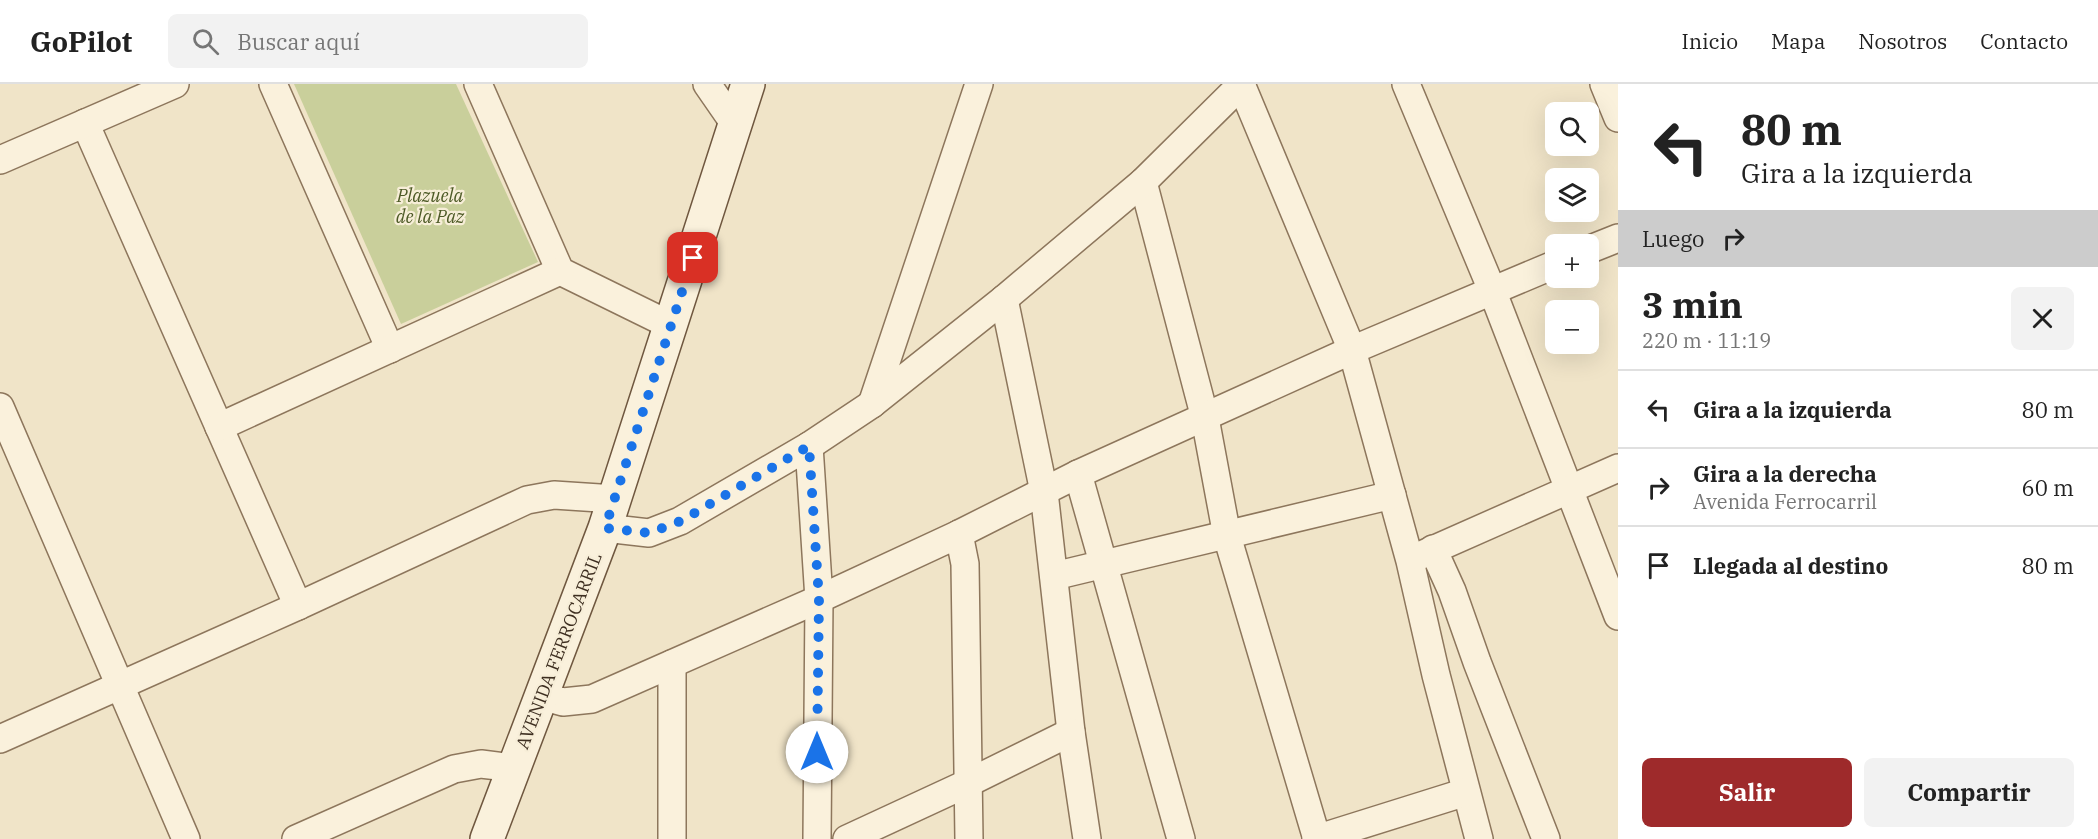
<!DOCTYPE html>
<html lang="es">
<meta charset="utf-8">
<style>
:root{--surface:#fff;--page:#f2f2f2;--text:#222;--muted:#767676;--line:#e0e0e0;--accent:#9e2a2b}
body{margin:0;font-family:"IBM Plex Serif",serif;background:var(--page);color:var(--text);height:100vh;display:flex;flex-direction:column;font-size:22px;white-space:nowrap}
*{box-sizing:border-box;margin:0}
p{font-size:20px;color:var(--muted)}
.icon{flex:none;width:33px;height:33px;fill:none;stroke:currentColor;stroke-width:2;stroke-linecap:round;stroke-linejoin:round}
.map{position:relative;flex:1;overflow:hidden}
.side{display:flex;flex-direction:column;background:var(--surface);width:480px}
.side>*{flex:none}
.hud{background:#fff;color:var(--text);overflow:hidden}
.fabs{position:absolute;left:1545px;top:18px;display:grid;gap:12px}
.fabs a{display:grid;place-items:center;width:54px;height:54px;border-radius:9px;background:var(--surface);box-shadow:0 6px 24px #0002;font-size:30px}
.pin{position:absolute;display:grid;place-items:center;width:51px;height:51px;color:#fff;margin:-26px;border-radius:12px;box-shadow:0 3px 9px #0006}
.me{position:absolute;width:66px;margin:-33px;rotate:0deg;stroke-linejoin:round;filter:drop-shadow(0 0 4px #0008)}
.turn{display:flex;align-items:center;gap:21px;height:126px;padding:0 24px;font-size:27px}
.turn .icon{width:78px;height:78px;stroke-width:2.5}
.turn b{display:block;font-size:42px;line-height:51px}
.then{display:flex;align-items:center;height:57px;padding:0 24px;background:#0003;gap:12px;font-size:22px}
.round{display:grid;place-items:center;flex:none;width:63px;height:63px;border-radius:9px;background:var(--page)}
.overview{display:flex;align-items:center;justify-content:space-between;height:102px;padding:0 24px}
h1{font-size:36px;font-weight:700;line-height:45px}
.cta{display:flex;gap:12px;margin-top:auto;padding:12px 24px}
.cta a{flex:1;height:69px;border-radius:9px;background:var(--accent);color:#fff;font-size:24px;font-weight:700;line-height:69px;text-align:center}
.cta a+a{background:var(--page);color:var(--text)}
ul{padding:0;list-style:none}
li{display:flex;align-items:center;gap:18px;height:78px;padding:0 24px;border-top:2px solid var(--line)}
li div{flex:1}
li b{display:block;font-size:22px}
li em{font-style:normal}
header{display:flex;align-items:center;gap:36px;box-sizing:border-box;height:84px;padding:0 30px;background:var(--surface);border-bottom:2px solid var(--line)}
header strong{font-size:28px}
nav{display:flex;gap:33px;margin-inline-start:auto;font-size:21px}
.search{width:420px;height:54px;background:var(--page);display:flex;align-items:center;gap:15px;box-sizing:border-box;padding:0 21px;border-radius:9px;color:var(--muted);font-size:22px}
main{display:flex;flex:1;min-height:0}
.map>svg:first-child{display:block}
.green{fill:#c9cf9b}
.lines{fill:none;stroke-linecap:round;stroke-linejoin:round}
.street-casing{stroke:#8d765c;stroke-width:30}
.secondary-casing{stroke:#6f573f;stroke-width:36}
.street{stroke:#faf1dc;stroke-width:27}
.secondary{stroke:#faf1dc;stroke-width:33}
.route{stroke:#1a73e8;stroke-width:10;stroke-dasharray:0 18}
.labels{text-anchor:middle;stroke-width:4.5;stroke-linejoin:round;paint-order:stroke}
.park-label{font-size:18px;font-style:italic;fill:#4d5a26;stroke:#f7eed8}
.street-label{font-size:18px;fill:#3d2e20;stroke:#f7eed8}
</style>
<header>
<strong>GoPilot</strong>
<div class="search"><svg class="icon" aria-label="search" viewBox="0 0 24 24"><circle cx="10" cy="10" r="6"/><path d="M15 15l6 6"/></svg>Buscar aquí</div>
<nav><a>Inicio</a><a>Mapa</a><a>Nosotros</a><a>Contacto</a></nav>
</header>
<main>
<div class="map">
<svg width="1618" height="755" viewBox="0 0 1618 755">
<rect width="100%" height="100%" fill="#f0e4c8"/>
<polygon class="green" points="294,0 456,0 538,178 401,240"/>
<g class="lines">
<defs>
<g id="street">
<polyline points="273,0 390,265"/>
<polyline points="478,0 560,187 672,242"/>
<polyline points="707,0 734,39"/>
<polyline points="1241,0 1352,266 1410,477 1436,591 1479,755"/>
<polyline points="1406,0 1492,206 1618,532"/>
<polyline points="1604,0 1618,34"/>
<polyline points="85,39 298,522"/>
<polyline points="0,76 175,0"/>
<polyline points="1143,98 1205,334 1227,452 1317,755"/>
<polyline points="1588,166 1618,154"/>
<polyline points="1004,215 1044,408 1071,648 1087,755"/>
<polyline points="872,320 979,0"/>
<polyline points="0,323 186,755"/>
<polyline points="219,343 560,187"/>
<polyline points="809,362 819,515 817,755"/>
<polyline points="1078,390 1181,755"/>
<polyline points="605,444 649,449 680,437 809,362 872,320 1004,215 1143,98 1242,0"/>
<polyline points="959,450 965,480 969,755"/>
<polyline points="1433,465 1452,507 1477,578 1546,755"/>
<polyline points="1419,472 1618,384"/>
<polyline points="1054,492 1392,411"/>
<polyline points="541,612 563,618 592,615 819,515 959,450 1078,390 1352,266 1556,180"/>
<polyline points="0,655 298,522 527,416 554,411 615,415"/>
<polyline points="296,755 454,685 481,680 514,684"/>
<polyline points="672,755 672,580"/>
<polyline points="847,755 968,699 1071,648"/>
<polyline points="1316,755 1466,708"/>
</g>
<polyline id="secondary" points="487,755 605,444 748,0"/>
</defs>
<use href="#street" class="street-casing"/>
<use href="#secondary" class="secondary-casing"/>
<use href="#street" class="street"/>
<use href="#secondary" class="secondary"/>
</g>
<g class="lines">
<polyline class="route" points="693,174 605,444 649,449 681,437 809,362 819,515 817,668"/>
</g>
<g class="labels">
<g class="park-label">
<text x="430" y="118">Plazuela<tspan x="430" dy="21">de la Paz</tspan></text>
</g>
<g class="street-label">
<text transform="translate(559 567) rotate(-69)" y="6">AVENIDA FERROCARRIL</text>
</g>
</g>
</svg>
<div class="fabs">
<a><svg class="icon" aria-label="search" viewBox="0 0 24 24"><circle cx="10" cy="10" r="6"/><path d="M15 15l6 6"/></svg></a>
<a><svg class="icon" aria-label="layers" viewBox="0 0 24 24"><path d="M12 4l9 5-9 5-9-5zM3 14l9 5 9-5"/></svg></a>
<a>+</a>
<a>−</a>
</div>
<div class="pin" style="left:693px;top:174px;background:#d93025"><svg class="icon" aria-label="arrive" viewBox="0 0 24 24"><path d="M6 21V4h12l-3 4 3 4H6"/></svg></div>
<svg class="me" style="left:817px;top:668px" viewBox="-20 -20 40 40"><circle r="19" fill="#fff"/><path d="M0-13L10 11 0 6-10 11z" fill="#1a73e8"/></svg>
</div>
<section class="side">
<div class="hud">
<div class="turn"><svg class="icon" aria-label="left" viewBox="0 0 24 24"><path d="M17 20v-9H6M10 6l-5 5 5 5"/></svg><div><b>80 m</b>Gira a la izquierda</div></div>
<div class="then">Luego<svg class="icon" aria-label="right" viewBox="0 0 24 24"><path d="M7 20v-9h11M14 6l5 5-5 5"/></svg></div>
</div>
<div class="overview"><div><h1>3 min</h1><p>220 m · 11:19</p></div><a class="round"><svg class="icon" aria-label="close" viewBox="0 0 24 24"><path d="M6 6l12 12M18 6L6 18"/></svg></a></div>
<ul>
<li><svg class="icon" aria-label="left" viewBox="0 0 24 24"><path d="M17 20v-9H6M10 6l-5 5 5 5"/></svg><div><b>Gira a la izquierda</b></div><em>80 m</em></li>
<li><svg class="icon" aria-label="right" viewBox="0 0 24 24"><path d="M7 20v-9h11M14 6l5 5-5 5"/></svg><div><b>Gira a la derecha</b><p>Avenida Ferrocarril</p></div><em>60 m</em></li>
<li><svg class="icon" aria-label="arrive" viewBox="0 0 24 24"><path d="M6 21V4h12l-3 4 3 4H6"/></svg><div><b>Llegada al destino</b></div><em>80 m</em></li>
</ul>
<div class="cta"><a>Salir</a><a>Compartir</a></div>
</section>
</main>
